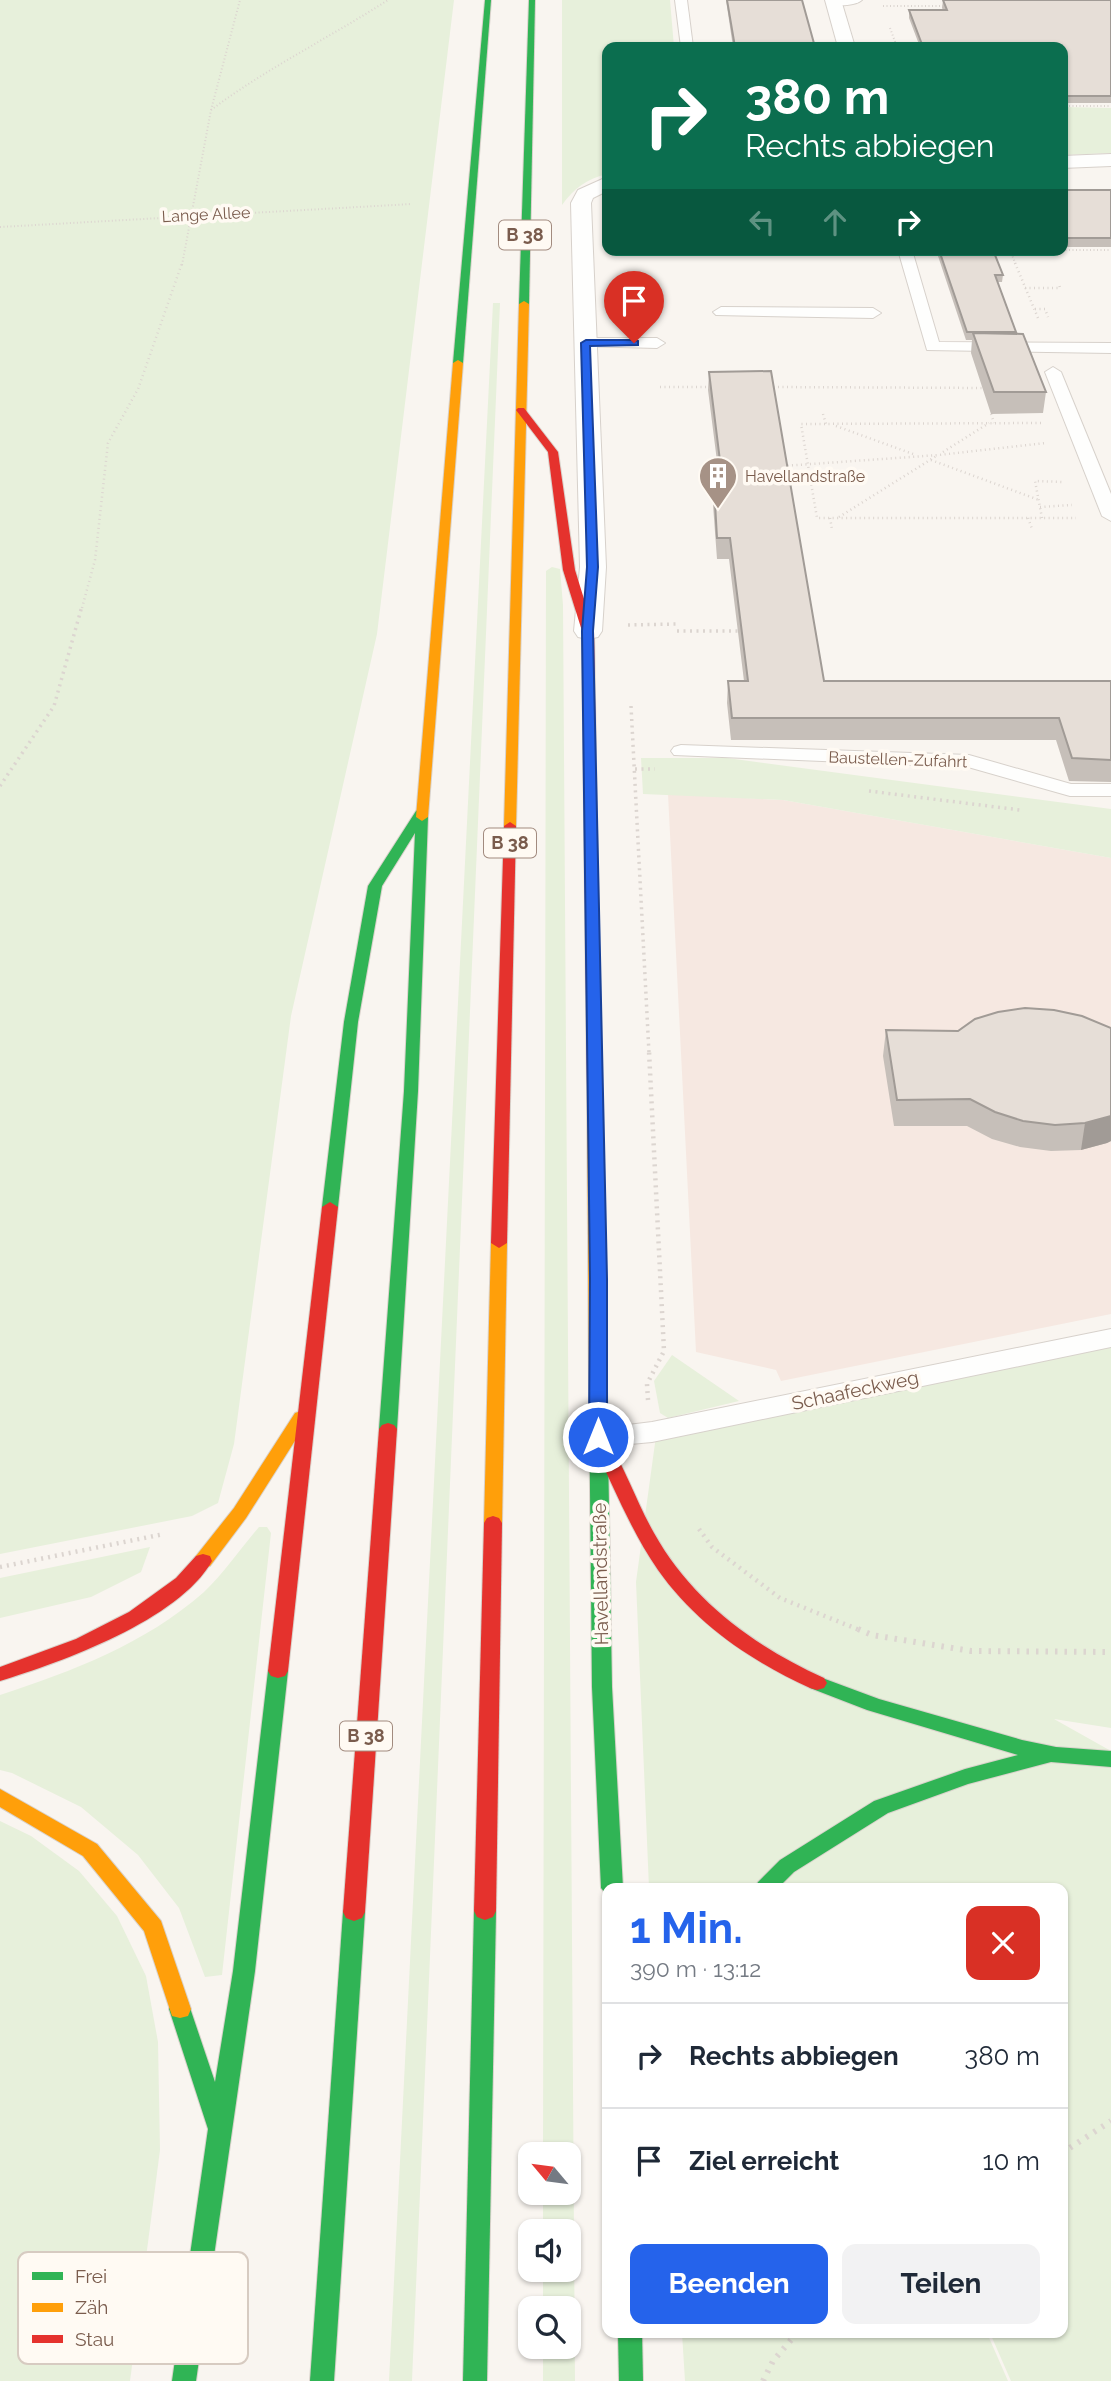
<!DOCTYPE html>
<html lang="de">
<meta charset="utf-8">
<style>
:root{--surface:#fff;--page:#f2f2f3;--text:#1f2937;--muted:#747a83;--line:#e0e1e3;--accent:#2563eb}
body{margin:0;font-family:Raleway,sans-serif;background:var(--page);color:var(--text);height:100vh;display:flex;flex-direction:column;font-size:26px;white-space:nowrap}
*{box-sizing:border-box;margin:0}
p{font-size:23px;color:var(--muted)}
.icon{flex:none;width:38px;height:38px;fill:none;stroke:currentColor;stroke-width:2;stroke-linecap:round;stroke-linejoin:round}
.map{position:relative;flex:1;overflow:hidden}
.sheet{position:absolute;left:602px;top:1883px;width:466px;height:455px;display:flex;flex-direction:column;background:var(--surface);border-radius:14px;box-shadow:0 2px 5px #0004}
.sheet>*{flex:none}
.banner{position:absolute;left:602px;top:42px;width:466px;height:214px;border-radius:14px;box-shadow:0 2px 5px #0004;background:#0b6e4f;color:#fff;overflow:hidden}
.needle{width:46px;rotate:299deg}
.tools{position:absolute;left:518px;top:2142px;display:grid;gap:14px}
.tools a{display:grid;place-items:center;width:63px;height:63px;border-radius:14px;background:var(--surface);box-shadow:0 2px 5px #0004;font-size:35px}
.pin{position:absolute;display:grid;place-items:center;width:60px;height:60px;color:#fff;margin:-72px -30px;border-radius:50% 50% 50% 0;rotate:-45deg;box-shadow:0 0 7px #0007}
.pin .icon{rotate:45deg}
.me{position:absolute;width:77px;margin:-38px;rotate:0deg;stroke-linejoin:round;filter:drop-shadow(0 0 5px #0008)}
.turn{display:flex;align-items:center;gap:24px;height:147px;padding:0 28px;font-size:32px}
.turn .icon{width:91px;height:91px;stroke-width:2.5}
.turn b{display:block;font-size:49px;line-height:60px}
.lanes{display:flex;align-items:center;height:66px;padding:0 28px;background:#0003;justify-content:center;gap:35px;direction:ltr}
.lanes .off{opacity:.35}
.round{display:grid;place-items:center;flex:none;width:74px;height:74px;border-radius:14px;background:var(--page)}
.headline{display:flex;align-items:center;justify-content:space-between;height:119px;padding:0 28px}
h1{font-size:42px;font-weight:700;line-height:52px;color:var(--accent)}
.cta{display:flex;gap:14px;margin-top:auto;padding:14px 28px}
.cta a{flex:1;height:80px;border-radius:14px;background:var(--accent);color:#fff;font-size:28px;font-weight:700;line-height:80px;text-align:center}
.cta a+a{background:var(--page);color:var(--text)}
ul{padding:0;list-style:none}
li{display:flex;align-items:center;gap:21px;height:105px;padding:0 28px;border-top:2px solid var(--line)}
li div{flex:1}
li b{display:block;font-size:26px}
li em{font-style:normal}
.map>svg:first-child{display:block}
.commercial{fill:#f6e8e1}
.green{fill:#e7f0db}
.lines{fill:none;stroke-linecap:round;stroke-linejoin:round}
.lane-casing{stroke:#d7d1cb;stroke-width:2}
.street-casing{stroke:#d7d1cb;stroke-width:2}
.fast-casing{stroke:#d9d2cb;stroke-width:2}
.slow-casing{stroke:#d9d2cb;stroke-width:2}
.jam-casing{stroke:#d9d2cb;stroke-width:2}
.path-far4{stroke:#dcd5d0;stroke-width:2;stroke-dasharray:1 2.5;stroke-linecap:butt}
.path-far3{stroke:#dcd5d0;stroke-width:2.5;stroke-dasharray:1 3.5;stroke-linecap:butt}
.path-far2{stroke:#dcd5d0;stroke-width:3.5;stroke-dasharray:2 4.5;stroke-linecap:butt}
.path-far1{stroke:#dcd5d0;stroke-width:4.5;stroke-dasharray:2 5;stroke-linecap:butt}
.path{stroke:#dcd5d0;stroke-width:6;stroke-dasharray:2.5 7;stroke-linecap:butt}
.lane{fill:#fefefd;fill-rule:evenodd}
.street{fill:#fefefd;fill-rule:evenodd}
.fast{fill:#30b455;fill-rule:evenodd}
.slow{fill:#ff9f0a;fill-rule:evenodd}
.jam{fill:#e5322d;fill-rule:evenodd}
.wall{fill:#c6bfb9}
.shaded-wall{fill:#a19b96}
.building{fill:#e6ded7;stroke:#a19b96;stroke-width:2}
.route{fill:#2563eb;stroke:#184099;stroke-width:2}
.labels{text-anchor:middle;stroke-width:7;stroke-linejoin:round;paint-order:stroke}
.far-street-label{font-size:16px;fill:#7a5c4d;stroke:#fffaf3}
.far-poi-label{font-size:16px;fill:#7a5c4d;stroke:#fffaf3;text-anchor:start}
.shield{fill:#fffaf3;stroke:#a28b7f;stroke-width:2}
.shield-label{font-size:18px;font-weight:bold;fill:#7a5c4d}
.street-label{font-size:19px;fill:#7a5c4d;stroke:#fffaf3}
.key{fill:#fffaf3;stroke:#d7cbc1;stroke-width:2}
.key-label{font-size:19px;fill:#7a5c4d}
</style>
<div class="map">
<svg width="1111" height="2381" viewBox="0 0 1111 2381">
<rect width="100%" height="100%" fill="#f9f5f0"/>
<polygon class="commercial" points="668,794 783,800 1111,858 1111,1314 781,1381 776,1370 696,1352"/>
<g class="green">
<polygon points="0,0 454,0 377,634 291,1016 234,1444 218,1503 192,1516 0,1554"/>
<path d="M562,0H670L674,47H607V174C587,179 574,188 562,205Z"/>
<polygon points="1062,107 1111,108 1111,153 1062,155"/>
<polygon points="493,303 500,303 412,2381 389,2381"/>
<polygon points="552,567 560,569 563,605 575,2381 543,2381 543,2347 569,2347 569,2308 543,2308 543,2270 569,2270 569,2231 543,2231 543,2193 569,2193 569,2154 543,2154 546,571"/>
<polygon points="641,758 727,758 1111,809 1111,858 783,800 643,794"/>
<polygon points="1111,1347 1111,1728 1054,1719 1111,1751 1111,2381 1011,2381 990,2333 1062,2333 1062,1888 649,1888 636,1582 656,1436"/>
<polygon points="672,1355 739,1401 668,1418 660,1413 654,1381"/>
<path d="M259,1527H267L271,1533L222,1975L205,1977L179,1908L138,1855L81,1807L12,1773L0,1770V1695C73,1671 145,1644 204,1592C224,1573 241,1548 259,1527Z"/>
<polygon points="150,1547 141,1572 91,1597 0,1618 0,1578"/>
<polygon points="0,1821 31,1836 79,1871 117,1916 146,1976 158,2042 160,2150 130,2381 0,2381"/>
<polygon points="682,2333 987,2333 1008,2381 685,2381"/>
</g>
<g class="lines">
<defs>
<g id="lane">
<polygon points="675,0 687,0 693,47 681,47"/>
<path d="M830,0H862C855,6 839,6 830,4Z"/>
<polygon points="898,250 912,250 939,342 1111,343 1111,353 927,350"/>
<polygon points="721,307 873,308 881,313 873,318 716,315 713,312"/>
<polygon points="586,338 657,338 665,343 657,348 581,346 578,343"/>
<polygon points="1053,367 1061,372 1111,494 1111,521 1102,516 1045,372"/>
<polygon points="681,745 969,755 1071,784 1111,784 1111,796 1070,796 968,767 674,755 671,751 674,747"/>
<polygon points="1111,1329 1111,1347 652,1442 598,1447 588,1444 583,1437 588,1430 652,1422"/>
</g>
<g id="street">
<polygon points="825,0 841,0 855,47 838,47"/>
<polygon points="1111,154 1111,166 1062,168 1062,156"/>
<polygon points="607,177 607,191 593,198 591,203 606,567 602,631 598,637 588,639 578,637 574,631 580,567 571,203 578,190"/>
</g>
<g id="fast">
<polygon points="485,0 491,0 463,363 458,366 453,363"/>
<polygon points="529,0 535,0 529,304 524,307 519,304"/>
<polygon points="422,807 428,811 426,814 428,817 418,1091 397,1429 394,1433 382,1433 379,1429 404,1091 415,833 382,886 358,1022 338,1207 330,1212 322,1207 344,1022 368,886 416,811"/>
<polygon points="598,1384 604,1386 607,1390 612,1687 623,1888 607,1888 607,1895 601,1888 592,1687 589,1390 592,1386"/>
<polygon points="278,1664 285,1666 288,1671 255,1971 196,2381 172,2381 208,2129 169,2009 172,2002 180,2000 188,2002 215,2082 233,1971 268,1671 271,1666"/>
<polygon points="817,1676 879,1699 1022,1740 1056,1747 1111,1751 1111,1767 1051,1762 968,1784 888,1813 794,1872 778,1888 755,1888 758,1882 780,1860 874,1801 965,1769 1018,1755 867,1710 810,1688 807,1683 810,1678"/>
<polygon points="485,1902 493,1905 496,1911 487,2381 463,2381 474,1911 477,1905"/>
<polygon points="354,1903 362,1906 365,1912 334,2381 310,2381 343,1912 346,1906"/>
<polygon points="618,2333 642,2333 643,2381 619,2381"/>
</g>
<g id="slow">
<polygon points="524,301 529,304 516,826 510,830 504,826 519,304"/>
<polygon points="458,360 463,363 428,817 422,821 416,817 453,363"/>
<polygon points="594,1083 601,1087 607,1390 604,1394 592,1394 589,1390 587,1087"/>
<polygon points="499,1238 507,1243 502,1523 499,1528 487,1528 484,1523 491,1243"/>
<polygon points="301,1411 307,1413 310,1417 246,1518 210,1566 203,1568 196,1566 194,1561 196,1556 234,1508 295,1413"/>
<polygon points="0,1789 97,1844 161,1921 191,2009 188,2016 180,2018 172,2016 144,1931 83,1856 0,1807"/>
</g>
<g id="jam">
<polygon points="518,408 524,408 558,452 575,570 594,631 601,1087 594,1091 587,1087 582,631 563,570 548,452 516,410"/>
<polygon points="510,822 516,826 507,1243 499,1248 491,1243 504,826"/>
<polygon points="330,1202 338,1207 288,1671 285,1676 278,1678 271,1676 268,1671 322,1207"/>
<polygon points="388,1423 394,1425 397,1429 365,1912 362,1918 354,1921 346,1918 343,1912 379,1429 382,1425"/>
<path d="M602,1439L608,1441C626,1470 637,1503 654,1533C692,1601 754,1646 824,1678L827,1683L824,1688L817,1690L810,1688C751,1661 696,1624 658,1570C631,1531 614,1487 593,1445L596,1441Z"/>
<polygon points="493,1516 499,1518 502,1523 496,1911 493,1917 485,1920 477,1917 474,1911 484,1523 487,1518"/>
<path d="M203,1554L210,1556L212,1561C179,1620 62,1662 0,1681V1667L76,1639L129,1612L176,1578L196,1556Z"/>
</g>
</defs>
<use href="#lane" class="lane-casing"/>
<use href="#street" class="street-casing"/>
<use href="#fast" class="fast-casing"/>
<use href="#slow" class="slow-casing"/>
<use href="#jam" class="jam-casing"/>
<g class="path-far4">
<polyline points="883,6 948,6"/>
<polyline points="890,28 897,47"/>
<polyline points="1062,106 1111,106"/>
<path d="M211,110C267,68 329,38 388,0"/>
<polyline points="0,227 412,204"/>
<polyline points="1010,250 1016,265"/>
<polyline points="1062,250 1111,250"/>
<polyline points="182,265 211,110 240,0"/>
</g>
<g class="path-far3">
<polyline points="1015,263 1038,318"/>
<polyline points="1025,288 1060,288 1059,284"/>
<polyline points="1035,309 1045,309 1048,317"/>
<polyline points="660,387 712,387"/>
<polyline points="769,387 988,388"/>
<polyline points="823,414 826,424"/>
<polyline points="991,414 994,423"/>
<polyline points="1041,423 801,424 817,518 1076,518"/>
<polyline points="836,426 913,454"/>
<polyline points="943,452 989,423"/>
<polyline points="931,460 1039,500"/>
<polyline points="783,466 939,455 1046,443"/>
<polyline points="1040,507 1072,505"/>
<polyline points="839,517 938,455"/>
<polyline points="830,518 832,529"/>
<polyline points="1028,518 1032,529"/>
<polyline points="1042,518 1035,481 1063,482"/>
<polyline points="82,608 95,560 108,443 138,389 182,263"/>
</g>
<g class="path-far2">
<polyline points="628,625 677,624"/>
<polyline points="677,631 738,631"/>
<polyline points="631,706 649,1053"/>
<polyline points="635,769 655,769"/>
<polyline points="0,786 54,706 82,606"/>
<polyline points="869,791 1020,810"/>
</g>
<g class="path-far1">
<polyline points="648,1400 647,1384 664,1351 649,1051"/>
<polyline points="699,1529 712,1547 780,1598 862,1631"/>
<polyline points="0,1567 164,1534"/>
</g>
<g class="path">
<polyline points="858,1629 872,1635 971,1651 1111,1652"/>
<polyline points="1062,2153 1111,2121"/>
<polyline points="763,2381 773,2361 797,2333"/>
</g>
<use href="#lane" class="lane"/>
<use href="#street" class="street"/>
<use href="#fast" class="fast"/>
<use href="#slow" class="slow"/>
<use href="#jam" class="jam"/>
</g>
<g class="wall">
<polygon points="726,0 802,0 815,47 733,47"/>
<polygon points="943,0 1111,0 1111,103 1062,103 1062,47 920,47 909,18 909,10 943,10 942,8"/>
<rect x="1062" y="190" width="49" height="57"/>
<polygon points="936,250 993,250 1003,275 1002,282 997,282 1016,333 1046,392 1043,413 991,414 971,353 972,340 966,340"/>
<polygon points="709,372 824,681 1111,681 1111,782 1069,781 1056,740 731,740 727,703 728,681 744,681 729,559 717,559 713,505 714,485 720,485 708,390"/>
<polygon points="1111,1028 1111,1141 1107,1143 1081,1150 1051,1151 1020,1147 992,1139 967,1126 894,1126 883,1056 886,1030 958,1031"/>
</g>
<polygon class="shaded-wall" points="1111,1116 1111,1141 1107,1143 1081,1150 1085,1123"/>
<g class="building">
<polygon points="727,0 802,0 815,47 735,47"/>
<polygon points="943,0 1111,0 1111,96 1062,96 1062,47 923,47 909,10 947,10"/>
<rect x="1062" y="190" width="49" height="48"/>
<polygon points="939,250 993,250 1003,275 995,275 1016,332 967,332"/>
<polygon points="973,333 1023,334 1046,392 994,392"/>
<polygon points="771,371 824,681 1111,681 1111,760 1072,758 1059,718 732,718 728,681 748,681 730,538 717,538 714,485 723,485 709,372"/>
<polygon points="1025,1008 1054,1010 1082,1016 1111,1028 1111,1116 1085,1123 1055,1125 1023,1121 995,1112 970,1099 897,1100 886,1030 958,1031 975,1019 998,1012"/>
</g>
<polygon class="route" points="634,340 638,341 638,345 590,346 598,567 593,631 607,1279 607,1437 598,1443 589,1437 590,1279 582,631 587,567 581,343 586,340"/>
<defs>
<symbol id="building-pin" viewBox="-11 -11 22 30"><path d="M0 17L-7.5 6A9.5 9.5 0 1 1 7.5 6Z" fill="#a69286" stroke="#fffaf3"/><path d="M-4-6H4V6H1V3H-1V6H-4ZM-2.5-4.3h1.7v1.8h-1.7ZM.8-4.3h1.7v1.8H.8ZM-2.5-1h1.7V.8h-1.7ZM.8-1h1.7V.8H.8Z" fill="#fff"/></symbol>
</defs>
<g fill-rule="evenodd">
<use href="#building-pin" x="696" y="454" width="44" height="60"/>
</g>
<g class="labels">
<g class="far-street-label">
<text transform="translate(206 214) rotate(-3)" y="6">Lange Allee</text>
<text transform="translate(898 759) rotate(2)" y="6">Baustellen-Zufahrt</text>
</g>
<g class="far-poi-label">
<text x="745" y="482">Havellandstraße</text>
</g>
<g class="shield">
<rect x="499" y="220.5" width="52" height="29" rx="5"/>
<rect x="484" y="828.5" width="52" height="29" rx="5"/>
<rect x="340" y="1721.5" width="52" height="29" rx="5"/>
</g>
<g class="shield-label">
<text x="525" y="241">B 38</text>
<text x="510" y="849">B 38</text>
<text x="366" y="1742">B 38</text>
</g>
<g class="street-label">
<text transform="translate(855 1390) rotate(-12)" y="7">Schaafeckweg</text>
<text transform="translate(600 1574) rotate(-91)" y="7">Havellandstraße</text>
</g>
</g>
<rect x="18" y="2252" width="230" height="112" rx="10" class="key"/>
<rect x="32" y="2272" width="31" height="8" fill="#30b455"/>
<rect x="32" y="2303" width="31" height="9" fill="#ff9f0a"/>
<rect x="32" y="2335" width="31" height="8" fill="#e5322d"/>
<g class="key-label">
<text x="75" y="2283">Frei</text>
<text x="75" y="2314">Zäh</text>
<text x="75" y="2346">Stau</text>
</g>
</svg>
<div class="tools">
<a><svg class="needle" viewBox="-14 -14 28 28"><path d="M0-13l5 13h-10z" fill="#e53935"/><path d="M0 13l5-13h-10z" fill="#747a83"/></svg></a>
<a><svg class="icon" aria-label="sound" viewBox="0 0 24 24"><path d="M4 9h4l5-4v14l-5-4H4zM17 9q2 3 0 6"/></svg></a>
<a><svg class="icon" aria-label="search" viewBox="0 0 24 24"><circle cx="10" cy="10" r="6"/><path d="M15 15l6 6"/></svg></a>
</div>
<div class="pin" style="left:634px;top:343px;background:#d93025"><svg class="icon" aria-label="arrive" viewBox="0 0 24 24"><path d="M6 21V4h12l-3 4 3 4H6"/></svg></div>
<svg class="me" style="left:598px;top:1437px" viewBox="-20 -20 40 40"><circle r="17" fill="#2563eb" stroke="#fff" stroke-width="3"/><path d="M0-11L8 9 0 5-8 9z" fill="#fff"/></svg>
<div class="banner">
<div class="turn"><svg class="icon" aria-label="right" viewBox="0 0 24 24"><path d="M7 20v-9h11M14 6l5 5-5 5"/></svg><div><b>380 m</b>Rechts abbiegen</div></div>
<div class="lanes"><svg class="icon off" aria-label="left" viewBox="0 0 24 24"><path d="M17 20v-9H6M10 6l-5 5 5 5"/></svg><svg class="icon off" aria-label="ahead" viewBox="0 0 24 24"><path d="M12 20V5M6 11l6-6 6 6"/></svg><svg class="icon" aria-label="right" viewBox="0 0 24 24"><path d="M7 20v-9h11M14 6l5 5-5 5"/></svg></div>
</div>
<section class="sheet">
<div class="headline"><div><h1>1 Min.</h1><p>390 m · 13:12</p></div><a class="round" style="background:#d93025;color:#fff"><svg class="icon" aria-label="close" viewBox="0 0 24 24"><path d="M6 6l12 12M18 6L6 18"/></svg></a></div>
<ul>
<li><svg class="icon" aria-label="right" viewBox="0 0 24 24"><path d="M7 20v-9h11M14 6l5 5-5 5"/></svg><div><b>Rechts abbiegen</b></div><em>380 m</em></li>
<li><svg class="icon" aria-label="arrive" viewBox="0 0 24 24"><path d="M6 21V4h12l-3 4 3 4H6"/></svg><div><b>Ziel erreicht</b></div><em>10 m</em></li>
</ul>
<div class="cta"><a>Beenden</a><a>Teilen</a></div>
</section>
</div>
